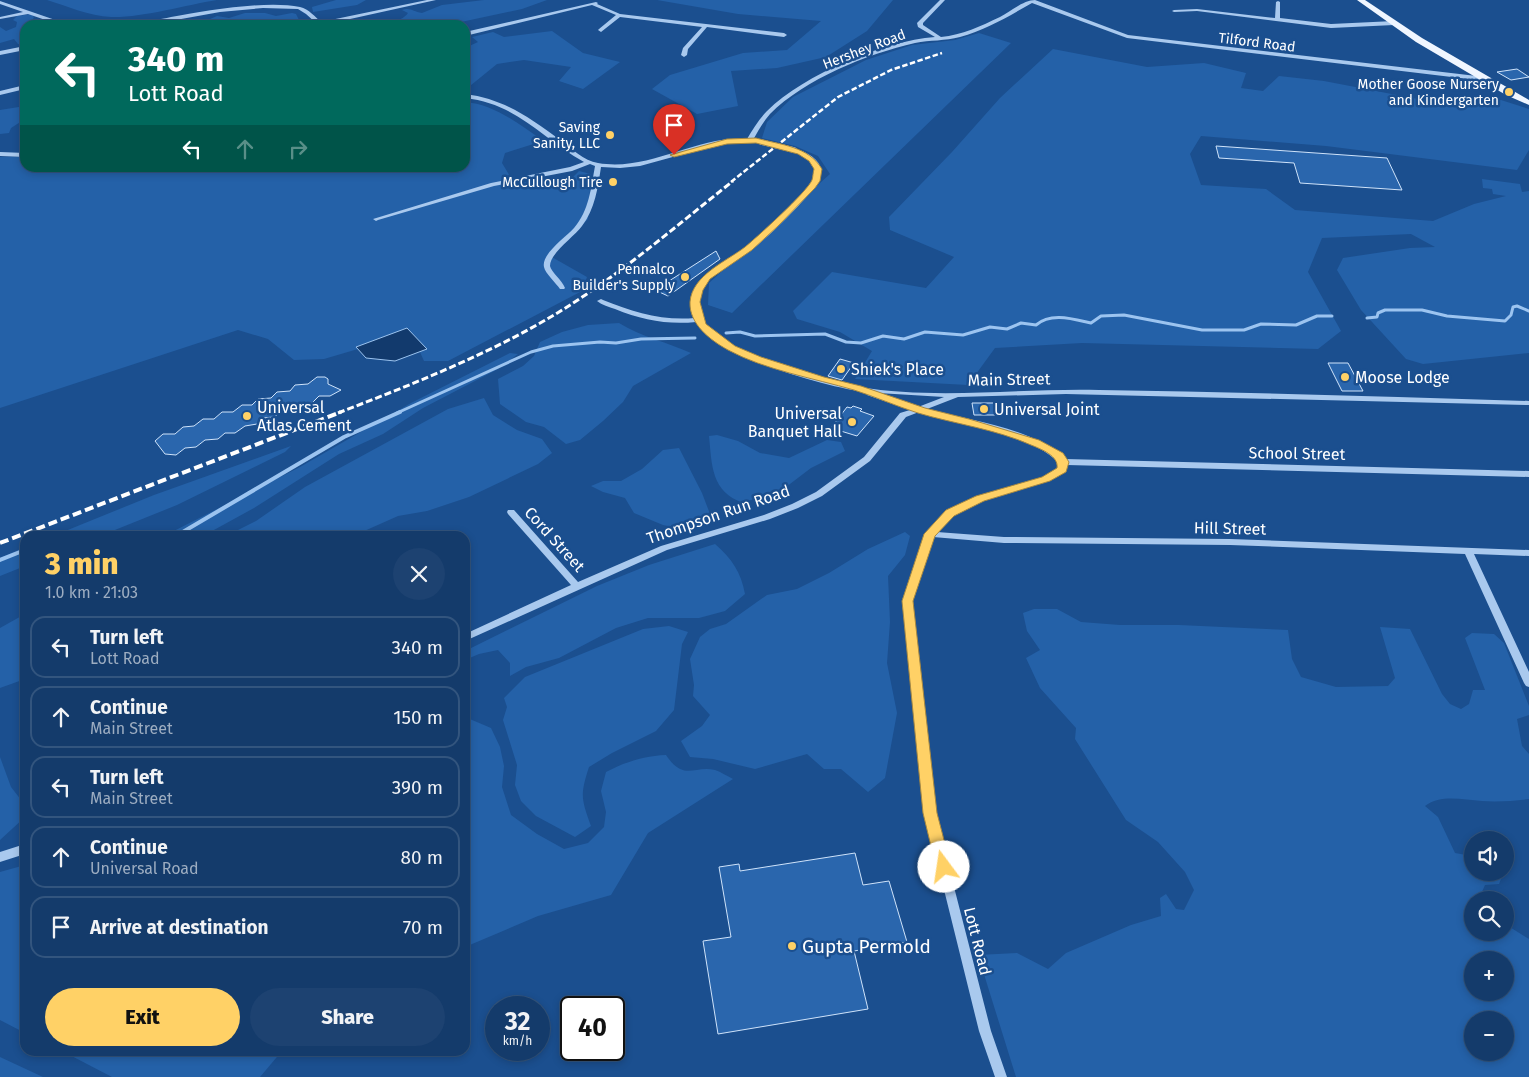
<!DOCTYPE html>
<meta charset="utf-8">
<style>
:root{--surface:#143b6b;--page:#1d4271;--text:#f1f3f6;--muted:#9dadc1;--line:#33557e;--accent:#ffd166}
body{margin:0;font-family:"Fira Sans",sans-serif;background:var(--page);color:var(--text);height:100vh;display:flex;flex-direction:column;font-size:19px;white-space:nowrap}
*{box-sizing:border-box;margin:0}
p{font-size:16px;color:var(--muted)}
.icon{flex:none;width:28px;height:28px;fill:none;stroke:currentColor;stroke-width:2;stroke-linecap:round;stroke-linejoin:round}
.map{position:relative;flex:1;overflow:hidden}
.side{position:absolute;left:20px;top:531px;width:450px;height:525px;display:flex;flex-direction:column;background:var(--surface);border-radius:15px;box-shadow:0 2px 8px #0003,0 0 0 1px var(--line)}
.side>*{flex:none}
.guide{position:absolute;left:20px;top:20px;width:450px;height:152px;border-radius:15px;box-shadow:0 2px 8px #0003,0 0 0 1px var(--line);background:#00695c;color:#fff;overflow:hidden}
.buttons{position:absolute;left:1464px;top:831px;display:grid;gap:10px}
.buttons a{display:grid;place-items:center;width:50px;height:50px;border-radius:50%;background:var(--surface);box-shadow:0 2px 8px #0003,0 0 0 1px var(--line);font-size:25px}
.speed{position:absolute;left:485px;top:996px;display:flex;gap:10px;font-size:25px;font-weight:700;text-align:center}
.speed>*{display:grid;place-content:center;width:65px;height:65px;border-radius:50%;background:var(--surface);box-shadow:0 2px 8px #0003,0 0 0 1px var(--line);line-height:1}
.speed small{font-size:12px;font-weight:400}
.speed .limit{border:2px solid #111;border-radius:8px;background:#fff;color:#111}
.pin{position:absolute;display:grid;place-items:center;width:42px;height:42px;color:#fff;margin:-51px -21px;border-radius:50% 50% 50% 0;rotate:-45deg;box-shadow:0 0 5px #0007}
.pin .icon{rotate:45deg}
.me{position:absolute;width:55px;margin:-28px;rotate:346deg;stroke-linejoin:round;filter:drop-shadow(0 0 4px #0008)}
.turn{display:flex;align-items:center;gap:18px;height:105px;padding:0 25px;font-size:22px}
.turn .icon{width:65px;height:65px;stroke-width:2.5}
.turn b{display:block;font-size:35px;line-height:42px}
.lanes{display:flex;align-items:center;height:48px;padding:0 25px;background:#0003;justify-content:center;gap:25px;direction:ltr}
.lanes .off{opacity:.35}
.round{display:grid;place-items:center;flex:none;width:52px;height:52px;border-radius:26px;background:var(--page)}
.head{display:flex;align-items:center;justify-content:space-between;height:85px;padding:0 25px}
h1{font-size:30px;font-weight:800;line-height:38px;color:var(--accent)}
.button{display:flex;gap:10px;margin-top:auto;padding:10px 25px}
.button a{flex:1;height:58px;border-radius:30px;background:var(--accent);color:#111;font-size:20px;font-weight:800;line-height:58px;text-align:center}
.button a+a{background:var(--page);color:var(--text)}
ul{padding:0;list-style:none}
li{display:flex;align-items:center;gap:15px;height:62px;margin:0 10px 8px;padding:0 15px;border:2px solid var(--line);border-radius:15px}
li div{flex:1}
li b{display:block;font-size:19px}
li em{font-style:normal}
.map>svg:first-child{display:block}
.green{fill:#2461a8;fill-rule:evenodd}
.water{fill:#123a6d;stroke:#9cc4f0}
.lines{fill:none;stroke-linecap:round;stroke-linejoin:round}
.stream-far1{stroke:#9cc4f0;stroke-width:3}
.stream{stroke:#9cc4f0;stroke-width:4}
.building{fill:#2a66ad;stroke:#cfe3fa}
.minor{fill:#a9c9ee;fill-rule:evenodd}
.major{fill:#f0f6ff;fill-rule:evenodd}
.rail-far2{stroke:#fff;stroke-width:2.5;stroke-dasharray:5.5 2.5;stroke-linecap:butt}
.rail-far1{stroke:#fff;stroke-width:3;stroke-dasharray:7 3;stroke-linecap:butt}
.rail{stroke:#fff;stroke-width:4;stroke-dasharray:9 4;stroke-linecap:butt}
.minor-bridge{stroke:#a9c9ee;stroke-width:5.5}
.route{fill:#ffd166;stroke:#a68842}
.poi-dot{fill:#ffd166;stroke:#1b4f8f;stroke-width:2}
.labels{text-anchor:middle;stroke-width:5;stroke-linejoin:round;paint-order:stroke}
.far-street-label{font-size:14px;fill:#fff;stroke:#1b4f8f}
.far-poi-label{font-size:14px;fill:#fff;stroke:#1b4f8f;text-anchor:end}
.poi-label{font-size:16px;fill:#fff;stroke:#1b4f8f;text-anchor:start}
.street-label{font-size:16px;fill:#fff;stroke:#1b4f8f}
.near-poi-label{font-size:19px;fill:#fff;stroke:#1b4f8f;text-anchor:start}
</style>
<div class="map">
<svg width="1529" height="1077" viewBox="0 0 1529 1077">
<rect width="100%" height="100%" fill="#1b4f8f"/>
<g class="green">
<path d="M47,0H217C186,5 141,18 111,17C89,16 67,6 47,0Z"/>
<polygon points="336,0 366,0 357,5 313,12 312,7"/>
<path d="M484,0H547L522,9L447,25H370C383,22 400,24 408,13L402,10C411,7 413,12 422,13L442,5Z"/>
<polygon points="657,0 893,0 867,31 826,57 777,68 731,71 738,106 697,114 652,89 670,75 743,53 787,50 821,21 738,14"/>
<polygon points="245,13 265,13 276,16 292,13 296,14 300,22 295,24 289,20 258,25 199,25 212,22 210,19 217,16 229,18"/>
<polygon points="31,14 34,17 32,21 37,25 25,25 25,45 18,44 14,39 0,43 0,27 6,31 16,27 17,22 13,20 17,16"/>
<polygon points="552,31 583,53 620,62 583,89 559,81 571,67 524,60 497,64 465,90 465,48 478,42 472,37 493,32 504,37"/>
<polygon points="979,33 1011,43 732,313 708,305 709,283 830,174 818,156 795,146 762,138 767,122 793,97 866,60 912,45 955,40"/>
<polygon points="1053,49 1147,67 1204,63 1246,73 1241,88 1263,91 1279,76 1324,81 1449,105 1501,100 1529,109 1529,150 1517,170 1326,146 1201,136 1190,154 1201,185 1266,189 1295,210 1433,221 1474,204 1506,196 1493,194 1492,189 1483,188 1482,179 1520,184 1522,192 1529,191 1529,353 1423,364 1406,359 1361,310 1337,270 1343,258 1410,248 1435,247 1411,234 1322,238 1308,272 1341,331 1318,349 1082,343 995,348 968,385 855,379 872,351 840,332 797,319 793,311 832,272 926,288 954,257 890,230 889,217 952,152 1000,98"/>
<path d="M465,102C493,104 520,124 543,141L505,153L502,163L514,183L551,180L557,186L569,181L579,171L591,174L588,219L550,256L587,277L582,291L448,361H424L416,343L402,336L324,359L294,360L268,339L238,330L0,408V157H25V168H465Z"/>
<polygon points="25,106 25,119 11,128 9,133 0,134 0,110"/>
<path d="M619,323C641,337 667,342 691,353L633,386L623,402L603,421L580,440L566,444L544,427L526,422L500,404L498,379L523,366L534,356L540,342L562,332L588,325Z"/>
<polygon points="510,353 518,354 498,369 423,408 383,434 339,454 254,508 203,536 164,536 300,467 411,403"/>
<polygon points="484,398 493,415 517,430 542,439 552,453 538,464 469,497 427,511 398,516 353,536 226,536 256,521 305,487 448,409"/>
<path d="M717,435L738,441L760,453L789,458L827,440L841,442L845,451L811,468L786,487L743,503C711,491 712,466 709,436Z"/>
<polygon points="291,446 285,452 177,505 100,536 53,536 154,495"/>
<polygon points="679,448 702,493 710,514 705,524 684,529 663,525 634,513 625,498 603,492 591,486 603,481 621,481 642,469 663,450"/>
<polygon points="905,532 910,536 905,555 888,576 890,622 887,663 897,713 885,778 868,792 841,769 824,769 807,754 755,769 713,759 690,757 681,741 702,726 710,715 693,696 694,685 690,659 700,637 710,629 726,624 767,595 797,589 829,573 868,549"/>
<path d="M715,544C732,559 741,572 745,594L725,611L699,618H648L616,628L559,658L526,667L510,676V663L498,650L479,654L465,660V651L597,586L649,565Z"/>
<polygon points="25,547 25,566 0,576 0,558"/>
<path d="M1034,609H1057L1081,622L1120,625H1179L1288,630L1292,659L1301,677L1336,687L1388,686L1395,678L1380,627L1410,629L1442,694L1450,704L1461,709L1469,704L1473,690H1485L1465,638L1472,633L1494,634L1504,643L1529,706V715L1517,719L1522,746L1529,754V799C1514,801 1497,802 1482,801C1463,800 1441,794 1425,806L1438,817L1455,853L1472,856V872L1503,874L1499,884L1485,885L1481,894L1483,900H1472V932H1505V924L1529,939V1077H1016L978,955L1017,953L1048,969L1066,953L1131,925L1161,916L1160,898L1166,894L1176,909L1184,910L1194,890L1185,872L1158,842L1126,820L1075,739L1076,728L1040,688L1026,658L1040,650L1027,631L1023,613ZM1472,960H1505V992H1472ZM1472,1020H1505V1052H1472Z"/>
<polygon points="25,614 25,679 0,688 0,628"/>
<path d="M669,626L688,632L682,644L674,710L656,731L612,753L589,767C580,795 581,798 591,826L575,837L536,816L521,801L515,785L517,765L503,720L507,707L504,698L525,677L643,629Z"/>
<path d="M465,717L491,728L500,747L504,766L502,787L511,815L537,834L564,849L588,843L604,827L606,812L601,791L606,772C625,762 644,756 666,755C684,782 694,765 715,770C721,772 727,776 733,779L648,833L611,895L538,916L465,947Z"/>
<polygon points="0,757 11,787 25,805 25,817 0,840"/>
<polygon points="25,865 25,1033 0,1020 0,872"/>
<polygon points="62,1051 282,1051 260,1077 112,1077"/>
<polygon points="0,1057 43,1077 0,1077"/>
</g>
<polygon class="water" points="407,328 427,349 395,361 366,358 356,347"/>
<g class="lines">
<g class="stream-far1">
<polyline points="1367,318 1377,317 1378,313 1385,310 1422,310 1447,316 1505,321 1511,315 1513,307 1517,306 1529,311"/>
<path d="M726,333L740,332L755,336L825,334L846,342L861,343L883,336L904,339L925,332L963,335L990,327L1007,329L1021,323L1036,325C1051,312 1073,319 1091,323L1101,316L1124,315L1202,330H1244L1261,324L1296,325L1317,316H1332"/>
<polyline points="397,413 531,352 553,346 600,342 616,343 641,339 695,338"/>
</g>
<g class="stream">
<polyline points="59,536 62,535"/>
<polyline points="176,536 344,437 400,412"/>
<polyline points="0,560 25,550"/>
</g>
</g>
<g class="building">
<polygon points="1517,69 1529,77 1511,80 1497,72"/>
<polygon points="1216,146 1387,158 1402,190 1300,183 1294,163 1219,158"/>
<polygon points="716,251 720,259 668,296 655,290"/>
<polygon points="840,359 854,363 842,380 828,376"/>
<polygon points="1328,363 1348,363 1363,391 1342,391"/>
<polygon points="317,377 325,377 328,379 328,384 341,390 330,396 319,396 312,403 301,405 292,411 282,411 274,417 263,418 257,424 245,426 235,433 225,433 218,439 205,440 196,447 185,448 176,455 165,454 155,441 163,434 175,434 183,427 194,426 203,419 214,419 222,412 233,412 242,405 252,405 258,399 271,398 277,392 290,391 295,385 308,384"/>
<polygon points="972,403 995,403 997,415 974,415"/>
<polygon points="853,406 862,409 860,411 874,416 857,436 831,428 847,407 851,408"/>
<polygon points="855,853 863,885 889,881 907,942 854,951 868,1009 718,1034 703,941 731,937 719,867 739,864 740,871"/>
</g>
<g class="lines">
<g class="minor">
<path d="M427,0H436L323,25H313L316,23L306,14L298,9L263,8L220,12L148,25H137C147,20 160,20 171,17C205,11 266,0 300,7C309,9 315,17 321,22Z"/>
<path d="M940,0H945L923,23V25L941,37C962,35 981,26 1000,17C1011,11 1024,0 1035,0L1128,35L1485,77L1488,79L1485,81L1127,38L1032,3C1009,16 986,30 960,37C945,41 930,40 915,43C867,54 805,79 770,114C763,122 758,131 753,140L763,141V143L741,142L720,144L640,166L620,168L601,167C598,187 595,209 582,226C574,237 550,253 550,266C551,272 562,280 565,288L564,289H560C556,283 545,273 544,267C541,254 566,237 574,228C589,211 591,188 595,166L590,164L572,171L494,186L378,220L376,221L373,219L491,183L570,167L584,162C541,138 518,104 465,98V94C504,99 529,117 560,140C571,148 584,161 598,163C650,172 696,135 747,139C753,129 759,119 767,111C805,74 883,41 935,37L918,27L917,23Z"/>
<polygon points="0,1 67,24 68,25 60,25 28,14 0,19 0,17 23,12 0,4"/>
<polygon points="1278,1 1280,2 1280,18 1331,24 1394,21 1397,23 1394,25 1331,28 1197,11 1174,12 1172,11 1174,10 1197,9 1275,18 1276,2"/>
<polygon points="596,2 598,3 597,4 620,14 784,33 787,35 784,37 707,27 688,49 687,55 684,57 681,55 683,48 702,27 620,17 601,32 598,30 599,29 616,15 592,5 465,36 465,32"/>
<polygon points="25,46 25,50 0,55 0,51"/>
<polygon points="25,85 25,89 0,95 0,91"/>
<path d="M794,148C803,151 816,156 820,166C822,171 821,178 818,182C816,186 812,191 808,195C792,214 773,232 754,248C741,258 725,264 713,275C672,315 722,341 755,355C788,369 824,381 859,387C938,400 1019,388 1099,390C1242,392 1386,397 1529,401V405L1066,394L958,397L927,409C971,421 1031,427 1065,459L1529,471V477L1067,465L1066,471L1049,481L983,501L953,515L937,532L1004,537L1230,539L1529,550V556L1474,554L1529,672V687L1526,686L1524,683L1465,554L1230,545L1004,543L933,537L912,601L935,813L991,1031L1007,1077H995L979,1031L925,813L902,601L926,534L947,511L977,497L1043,477L1059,468V463C1027,431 962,423 919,412L906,417L870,461L822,496L798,508L770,519L667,550L465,641V634L571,585L508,514L507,512L508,510H514L578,582L661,546L764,515L792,504L816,492L864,457L900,413L910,410L867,395V392C829,388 715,356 696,322C668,325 642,320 615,309C609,307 602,305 597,301L601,299L603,300C633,312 662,321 695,318C681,279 724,264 748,245C765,232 781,217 796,201C807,190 816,182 814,166L804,156L792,151V149ZM878,393L944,397L918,407Z"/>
<polygon points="0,152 25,153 25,157 0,156"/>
<polygon points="25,844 25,854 0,862 0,852"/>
</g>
<polygon class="major" points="1357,0 1365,0 1422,38 1529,100 1529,105 1506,95 1416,42"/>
<polyline class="rail-far2" points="731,182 838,97 891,70 942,53"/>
<path class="rail-far1" d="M338,413C413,384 490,354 559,312C621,274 676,226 733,181"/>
<polyline class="rail" points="0,543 341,412"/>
<polyline class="minor-bridge" points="761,142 794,150"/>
</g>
<path class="route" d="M756,138C781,145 808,146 822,169L820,181L815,188L778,226L752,250L710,279L703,290L700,302L706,324L735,346L761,357L824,377L861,386L925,408L969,419L1039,440L1063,453L1069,462L1066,472L1050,481L984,501L954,516L935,536L913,601L937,813L951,867L949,872L944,874L938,872L936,867L923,813L902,601L924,534L946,510L976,496L1042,477L1057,468C1059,456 1041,449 1031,445C995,429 955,424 918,413C896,406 876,397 854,390C813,378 765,370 728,350C710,340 689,324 690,302C692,275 727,261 745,247C757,237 807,192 812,180C813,177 813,172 814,169L809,161L798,154L756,143L727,144L674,157L670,155L727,139Z"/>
<g class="poi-dot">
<circle cx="1509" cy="92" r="5"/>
<circle cx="610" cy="135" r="5"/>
<circle cx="613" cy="182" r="5"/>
<circle cx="685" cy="277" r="5"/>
<circle cx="841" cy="369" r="5"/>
<circle cx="1345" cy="377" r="5"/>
<circle cx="984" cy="409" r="5"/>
<circle cx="247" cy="416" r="5"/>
<circle cx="852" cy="422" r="5"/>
<circle cx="792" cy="946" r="5"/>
</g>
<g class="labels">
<g class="far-street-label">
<text transform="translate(1257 42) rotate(7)" y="5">Tilford Road</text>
<text transform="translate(864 49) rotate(-21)" y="5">Hershey Road</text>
</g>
<g class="far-poi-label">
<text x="1499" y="89">Mother Goose Nursery<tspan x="1499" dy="16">and Kindergarten</tspan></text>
<text x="600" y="132">Saving<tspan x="600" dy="16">Sanity, LLC</tspan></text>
<text x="603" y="187">McCullough Tire</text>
<text x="675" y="274">Pennalco<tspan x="675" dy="16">Builder's Supply</tspan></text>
</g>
<g class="poi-label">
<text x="851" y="375">Shiek's Place</text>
<text x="1355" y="383">Moose Lodge</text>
<text x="257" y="413">Universal<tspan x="257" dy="18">Atlas Cement</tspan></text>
<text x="994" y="415">Universal Joint</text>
<text x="842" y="419" text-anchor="end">Universal<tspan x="842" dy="18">Banquet Hall</tspan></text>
</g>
<g class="street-label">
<text transform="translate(1009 379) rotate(-1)" y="6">Main Street</text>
<text transform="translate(1297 453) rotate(1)" y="6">School Street</text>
<text transform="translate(718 514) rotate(-19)" y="6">Thompson Run Road</text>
<text transform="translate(1230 528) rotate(1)" y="6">Hill Street</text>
<text transform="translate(555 539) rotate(48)" y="6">Cord Street</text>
<text transform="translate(978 941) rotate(76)" y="6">Lott Road</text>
</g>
<g class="near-poi-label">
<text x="802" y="953">Gupta Permold</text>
</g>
</g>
</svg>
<div class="buttons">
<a><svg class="icon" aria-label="sound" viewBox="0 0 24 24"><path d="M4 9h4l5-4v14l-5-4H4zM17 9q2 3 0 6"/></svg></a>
<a><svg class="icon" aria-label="search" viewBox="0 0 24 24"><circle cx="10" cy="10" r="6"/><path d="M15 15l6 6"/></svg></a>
<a>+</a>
<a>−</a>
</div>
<div class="speed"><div>32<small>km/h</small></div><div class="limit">40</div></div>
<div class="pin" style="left:674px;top:155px;background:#d93025"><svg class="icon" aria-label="arrive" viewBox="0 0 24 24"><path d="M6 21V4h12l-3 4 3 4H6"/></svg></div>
<svg class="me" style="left:944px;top:867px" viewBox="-20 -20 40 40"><circle r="19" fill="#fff"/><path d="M0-13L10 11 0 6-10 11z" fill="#ffd166"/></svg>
<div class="guide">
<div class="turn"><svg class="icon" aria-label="left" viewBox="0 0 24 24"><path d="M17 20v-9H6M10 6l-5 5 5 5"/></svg><div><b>340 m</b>Lott Road</div></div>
<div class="lanes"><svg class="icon" aria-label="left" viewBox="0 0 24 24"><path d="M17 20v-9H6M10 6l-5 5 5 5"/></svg><svg class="icon off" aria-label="ahead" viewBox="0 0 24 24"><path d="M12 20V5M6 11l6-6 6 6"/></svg><svg class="icon off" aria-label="right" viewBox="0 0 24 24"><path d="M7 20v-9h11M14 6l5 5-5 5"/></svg></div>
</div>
<section class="side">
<div class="head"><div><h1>3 min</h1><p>1.0 km · 21:03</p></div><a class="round"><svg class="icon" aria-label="close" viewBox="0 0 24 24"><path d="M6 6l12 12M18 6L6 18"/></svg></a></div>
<ul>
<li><svg class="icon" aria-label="left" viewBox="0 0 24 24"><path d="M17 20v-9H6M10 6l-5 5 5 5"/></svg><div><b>Turn left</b><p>Lott Road</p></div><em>340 m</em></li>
<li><svg class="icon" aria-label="ahead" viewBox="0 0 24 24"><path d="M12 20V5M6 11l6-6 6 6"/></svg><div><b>Continue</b><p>Main Street</p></div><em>150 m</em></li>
<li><svg class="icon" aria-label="left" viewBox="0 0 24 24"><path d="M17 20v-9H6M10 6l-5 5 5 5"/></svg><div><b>Turn left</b><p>Main Street</p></div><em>390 m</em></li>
<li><svg class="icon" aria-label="ahead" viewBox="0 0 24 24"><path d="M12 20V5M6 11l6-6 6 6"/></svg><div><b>Continue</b><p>Universal Road</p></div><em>80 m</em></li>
<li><svg class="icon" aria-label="arrive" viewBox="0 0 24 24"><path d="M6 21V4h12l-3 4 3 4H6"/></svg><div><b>Arrive at destination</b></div><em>70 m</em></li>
</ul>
<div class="button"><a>Exit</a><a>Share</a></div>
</section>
</div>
